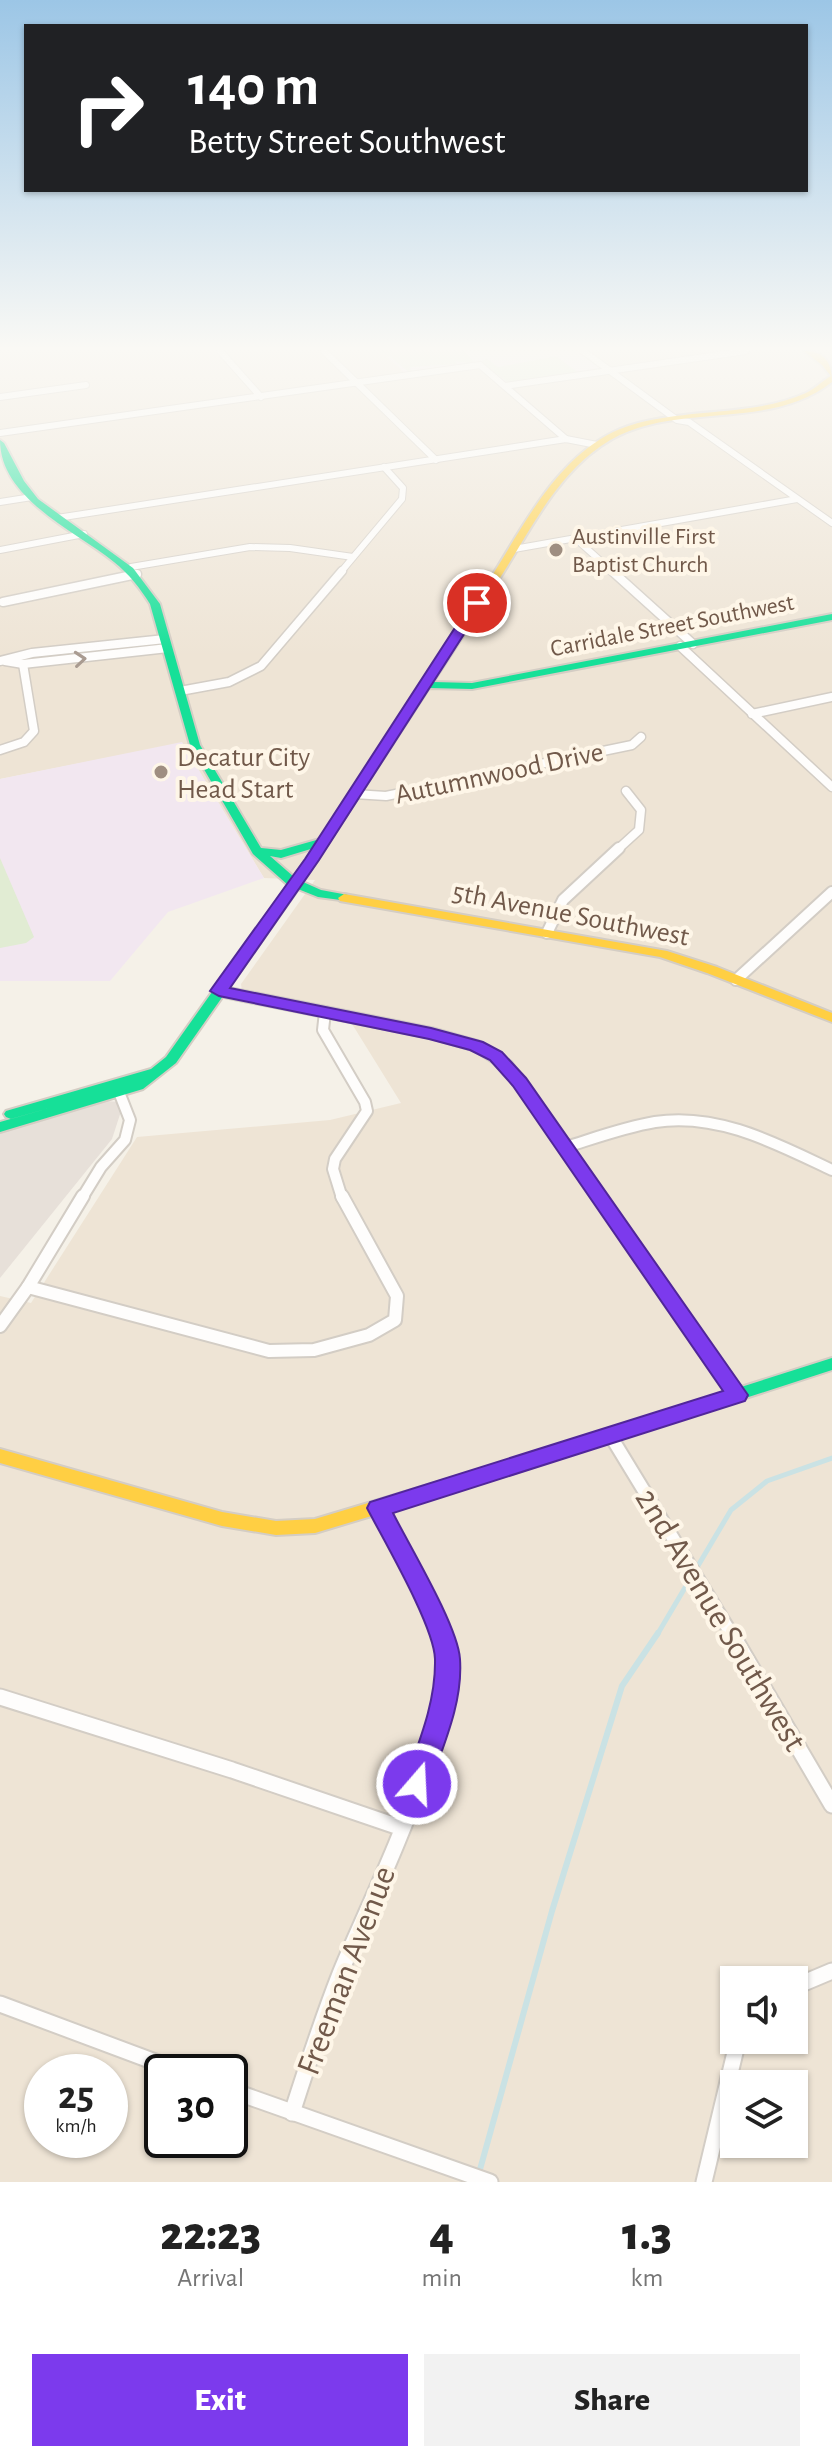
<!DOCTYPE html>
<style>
:root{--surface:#fff;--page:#f2f2f2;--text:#222;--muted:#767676;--accent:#7c3aed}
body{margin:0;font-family:"Alegreya Sans",sans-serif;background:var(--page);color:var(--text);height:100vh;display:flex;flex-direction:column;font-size:30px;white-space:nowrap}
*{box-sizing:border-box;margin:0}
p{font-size:26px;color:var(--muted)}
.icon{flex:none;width:44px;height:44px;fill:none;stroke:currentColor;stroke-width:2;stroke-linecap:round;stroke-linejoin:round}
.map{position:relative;height:2182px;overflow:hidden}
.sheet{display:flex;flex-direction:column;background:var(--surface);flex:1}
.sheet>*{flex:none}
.hud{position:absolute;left:24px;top:24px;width:784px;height:168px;border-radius:0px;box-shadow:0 2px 6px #0004;background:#202124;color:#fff;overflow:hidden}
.controls{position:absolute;left:720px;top:1966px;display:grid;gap:16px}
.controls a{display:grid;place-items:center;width:88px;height:88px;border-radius:0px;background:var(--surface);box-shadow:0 2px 6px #0004;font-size:40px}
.speed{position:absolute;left:24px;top:2054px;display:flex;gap:16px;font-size:40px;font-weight:700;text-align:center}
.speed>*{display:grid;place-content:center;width:104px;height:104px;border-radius:50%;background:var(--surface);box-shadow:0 2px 6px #0004;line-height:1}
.speed small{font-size:20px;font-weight:400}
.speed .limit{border:4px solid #111;border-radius:12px;background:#fff;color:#111}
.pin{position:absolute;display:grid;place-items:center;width:68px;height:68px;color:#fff;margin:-34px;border:4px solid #fff;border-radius:50%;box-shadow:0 2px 8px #0007}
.me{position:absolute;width:88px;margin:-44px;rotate:19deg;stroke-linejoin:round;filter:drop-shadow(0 0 6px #0008)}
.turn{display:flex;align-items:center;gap:28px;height:168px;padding:0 32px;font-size:36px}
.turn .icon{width:104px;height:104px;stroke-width:2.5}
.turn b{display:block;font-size:56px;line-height:68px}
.eta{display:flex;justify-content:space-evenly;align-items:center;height:136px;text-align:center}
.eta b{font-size:48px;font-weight:800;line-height:56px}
.primary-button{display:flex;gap:16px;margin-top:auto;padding:16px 32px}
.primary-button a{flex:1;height:92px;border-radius:0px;background:var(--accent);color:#fff;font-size:32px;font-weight:800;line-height:92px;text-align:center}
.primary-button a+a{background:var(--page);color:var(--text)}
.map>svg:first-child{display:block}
.residential{fill:#eee4d5;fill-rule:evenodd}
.industrial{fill:#e7e0d9}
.education{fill:#f2e7f0}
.green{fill:#e1ecd3}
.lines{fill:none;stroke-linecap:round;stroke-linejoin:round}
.stream-far1{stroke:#cae2e4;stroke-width:5}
.stream{stroke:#cae2e4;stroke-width:6}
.street-far4-casing{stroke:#d3cdc5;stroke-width:8}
.street-far3-casing{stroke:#d3cdc5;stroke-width:11}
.street-far2-casing{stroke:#d3cdc5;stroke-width:14}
.street-far1-casing{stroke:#d3cdc5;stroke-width:16}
.street-casing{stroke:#d3cdc5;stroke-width:19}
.fast-casing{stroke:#d4cdc4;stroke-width:4}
.slow-casing{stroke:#d4cdc4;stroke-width:4}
.street-far4{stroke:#fefdfc;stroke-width:6}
.street-far3{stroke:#fefdfc;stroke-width:8}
.street-far2{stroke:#fefdfc;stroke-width:10}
.street-far1{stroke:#fefdfc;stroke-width:12}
.street{stroke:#fefdfc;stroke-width:15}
.fast{fill:#16e098;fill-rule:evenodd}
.slow{fill:#ffcf43;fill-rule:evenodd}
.oneway{stroke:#a99b91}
.route{fill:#7c3aed;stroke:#51269a;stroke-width:2}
.poi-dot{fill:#9f8e81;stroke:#fef6e8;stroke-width:3}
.labels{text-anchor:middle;stroke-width:8;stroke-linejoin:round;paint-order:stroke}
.far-poi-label{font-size:24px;fill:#71594a;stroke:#fef6e8;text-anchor:start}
.far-street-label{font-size:24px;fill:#71594a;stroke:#fef6e8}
.poi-label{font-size:28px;fill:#71594a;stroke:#fef6e8;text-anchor:start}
.street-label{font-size:28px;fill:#71594a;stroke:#fef6e8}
.near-street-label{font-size:34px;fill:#71594a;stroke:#fef6e8}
</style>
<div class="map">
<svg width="832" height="2182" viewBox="0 0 832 2182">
<rect width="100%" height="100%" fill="#f5f1e8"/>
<path class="residential" d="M0,351H832V2182H0V1296L31,1303L137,1137L330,1120L401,1103L344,1011L242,991L241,984L315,880L264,878L182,743L0,779ZM734,1980H794V2040H734ZM42,2072H110V2140H42ZM162,2072H230V2140H162ZM734,2084H794V2144H734Z"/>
<polygon class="industrial" points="103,1101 124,1102 112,1139 0,1278 0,1132"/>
<g class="education">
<polygon points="381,351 578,351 604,370 508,384 482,363 406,374"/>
<polygon points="182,742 264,878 168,912 110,981 0,981 0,779"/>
</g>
<g class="green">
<polygon points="382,351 465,351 475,364 455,361 457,364 411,367 409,369 416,372 410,373"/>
<polygon points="552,357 557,357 579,373 507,382 480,361 487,359 498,367"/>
<polygon points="0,858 34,937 26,943 0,948"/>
</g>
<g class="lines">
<polyline class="stream-far1" points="657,1635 731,1510 767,1481 832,1458"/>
<polyline class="stream" points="479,2173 552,1911 622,1686 658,1633"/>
<defs>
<g id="street-far4">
<polyline points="220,351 261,397"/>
<polyline points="324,351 436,460"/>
<polyline points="583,351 677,420 689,422 832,523"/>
<polyline points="505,386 746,351"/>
<polyline points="0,397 86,385"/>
<polyline points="0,433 480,365 566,439"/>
<polyline points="0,502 32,497"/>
<polyline points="57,518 566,439 597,445"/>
<polyline points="575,538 614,573"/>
<polyline points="514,549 797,499"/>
<polyline points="0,550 84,534"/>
<polyline points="131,567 250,547 290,548 353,557"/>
<polyline points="340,573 402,499 403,488 384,467"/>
</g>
<g id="street-far3">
<polyline points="612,571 693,644"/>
<polyline points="3,602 137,574"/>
<polyline points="680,646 832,787"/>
<polyline points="0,661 32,653 165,639"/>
<polyline points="5,661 23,664 168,648"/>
<polyline points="180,691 229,682 261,666 342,571"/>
<polyline points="752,714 832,697"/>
<polyline points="0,750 24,742 34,731 23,664"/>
<polyline points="354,794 386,796 632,745 641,737"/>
<polyline points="617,850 639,830 641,810 626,791"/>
</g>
<g id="street-far2">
<polyline points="547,933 563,900 619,848"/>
<polyline points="736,980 832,892"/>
<polyline points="219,991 431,1033 477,1046 508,1066 601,1198"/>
<polyline points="325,1012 323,1030 365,1102 367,1111 335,1159 333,1169 342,1198"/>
<path d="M566,1147C595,1138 625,1127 655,1122C718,1112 777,1144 832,1170"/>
<polyline points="82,1198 101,1167 125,1140 130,1120 119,1092"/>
</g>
<g id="street-far1">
<polyline points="599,1196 737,1395"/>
<polyline points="28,1287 269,1351 314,1350 369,1335 395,1320 397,1296 342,1196"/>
<polyline points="0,1326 28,1287 83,1196"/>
<polyline points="610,1435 732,1635"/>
<polyline points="378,1508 441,1635"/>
</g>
<g id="street">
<polyline points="731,1633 832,1805"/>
<polyline points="0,1697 232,1770 399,1827"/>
<polyline points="794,1987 832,1971"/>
<polyline points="0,2004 182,2072"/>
<polyline points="230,2090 490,2182"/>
<path d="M292,2113C307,2066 322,2020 340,1974C368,1903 473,1701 440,1633"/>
<polyline points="704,2182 738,2040"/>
</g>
<g id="fast">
<path d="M0,440L4,443L24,481L38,499L133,568L160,604L200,745L261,848L281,850L320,839L492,577L500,579L433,682L472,683L832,614V620L472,689L429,688L303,882L321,890L348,895L350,898L348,901L318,897L298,889L176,1063L143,1089L0,1132V1122L53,1107L11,1119L6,1117L4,1114L6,1111L151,1069L166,1057L288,885L253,854L190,745L150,604C140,588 129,574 114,562C76,531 0,499 0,440ZM314,848L294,877L270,856L281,858Z"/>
<polygon points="832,1358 832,1370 511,1474 505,1472 502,1467 505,1462"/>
</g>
<g id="slow">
<path d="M804,351C825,351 832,363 832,382C766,434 669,398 601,446C554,478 528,535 498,581H492L490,579C524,525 558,455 620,429C642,420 668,417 692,414C730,410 770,409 806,393C815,389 822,381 831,376L822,365Z"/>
<polygon points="344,894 667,951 717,967 832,1013 832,1022 707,973 660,957 340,901 338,898"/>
<polygon points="0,1449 222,1512 276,1521 315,1519 511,1460 517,1462 520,1467 517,1472 511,1474 315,1533 276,1535 222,1526 0,1463"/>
</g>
</defs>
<use href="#street-far4" class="street-far4-casing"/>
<use href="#street-far3" class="street-far3-casing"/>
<use href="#street-far2" class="street-far2-casing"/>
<use href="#street-far1" class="street-far1-casing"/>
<use href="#street" class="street-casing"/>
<use href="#fast" class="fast-casing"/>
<use href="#slow" class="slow-casing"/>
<use href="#street-far4" class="street-far4"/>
<use href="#street-far3" class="street-far3"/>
<use href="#street-far2" class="street-far2"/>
<use href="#street-far1" class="street-far1"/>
<use href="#street" class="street"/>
<use href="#fast" class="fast"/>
<use href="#slow" class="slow"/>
</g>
<defs><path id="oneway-chevron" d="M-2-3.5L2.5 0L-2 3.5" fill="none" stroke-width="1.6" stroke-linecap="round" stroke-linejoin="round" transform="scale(2)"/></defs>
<use class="oneway" href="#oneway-chevron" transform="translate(80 659) rotate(-5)"/>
<linearGradient id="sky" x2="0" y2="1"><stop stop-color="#9cc6e6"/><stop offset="0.53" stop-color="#faf9f5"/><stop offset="1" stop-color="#faf9f5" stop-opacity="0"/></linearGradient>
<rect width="832" height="657" fill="url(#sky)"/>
<path class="route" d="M477,599L484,603L319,860L230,988L431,1028L483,1042L502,1052L526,1078L748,1395L745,1401L393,1513C409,1545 458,1626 460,1659C463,1702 444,1744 430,1784L426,1793L417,1796L408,1793L404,1784C418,1744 436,1703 435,1659C434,1626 384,1541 367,1508L370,1502L723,1391L513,1086L490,1060L470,1050L429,1039L219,996L210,991L305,859L471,603Z"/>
<g class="poi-dot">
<circle cx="556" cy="550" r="8"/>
<circle cx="161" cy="772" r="8"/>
</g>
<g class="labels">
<g class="far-poi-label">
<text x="572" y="544">Austinville First<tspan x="572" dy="28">Baptist Church</tspan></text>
</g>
<g class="far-street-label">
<text transform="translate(672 625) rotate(-11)" y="8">Carridale Street Southwest</text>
</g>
<g class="poi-label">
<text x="177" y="766">Decatur City<tspan x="177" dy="32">Head Start</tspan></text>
</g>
<g class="street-label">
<text transform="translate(499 772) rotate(-12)" y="10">Autumnwood Drive</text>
<text transform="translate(571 913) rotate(11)" y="10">5th Avenue Southwest</text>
</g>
<g class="near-street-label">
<text transform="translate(722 1619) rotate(59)" y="12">2nd Avenue Southwest</text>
<text transform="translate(345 1970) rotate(-69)" y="12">Freeman Avenue</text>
</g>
</g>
</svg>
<div class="controls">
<a><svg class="icon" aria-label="sound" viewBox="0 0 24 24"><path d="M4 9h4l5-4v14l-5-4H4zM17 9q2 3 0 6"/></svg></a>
<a><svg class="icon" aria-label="layers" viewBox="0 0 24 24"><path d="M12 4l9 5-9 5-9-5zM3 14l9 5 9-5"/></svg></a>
</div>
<div class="speed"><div>25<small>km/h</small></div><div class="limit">30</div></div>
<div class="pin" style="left:477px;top:603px;background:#d93025"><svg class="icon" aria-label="arrive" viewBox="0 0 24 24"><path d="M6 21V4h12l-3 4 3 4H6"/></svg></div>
<svg class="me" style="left:417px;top:1784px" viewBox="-20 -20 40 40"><circle r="17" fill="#7c3aed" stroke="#fff" stroke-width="3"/><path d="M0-11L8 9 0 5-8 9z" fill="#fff"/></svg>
<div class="hud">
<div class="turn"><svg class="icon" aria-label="right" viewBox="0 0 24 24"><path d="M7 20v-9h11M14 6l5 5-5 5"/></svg><div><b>140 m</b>Betty Street Southwest</div></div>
</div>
</div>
<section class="sheet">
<div class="eta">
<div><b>22:23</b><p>Arrival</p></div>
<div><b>4</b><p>min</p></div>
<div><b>1.3</b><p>km</p></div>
</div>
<div class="primary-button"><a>Exit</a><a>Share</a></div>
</section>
